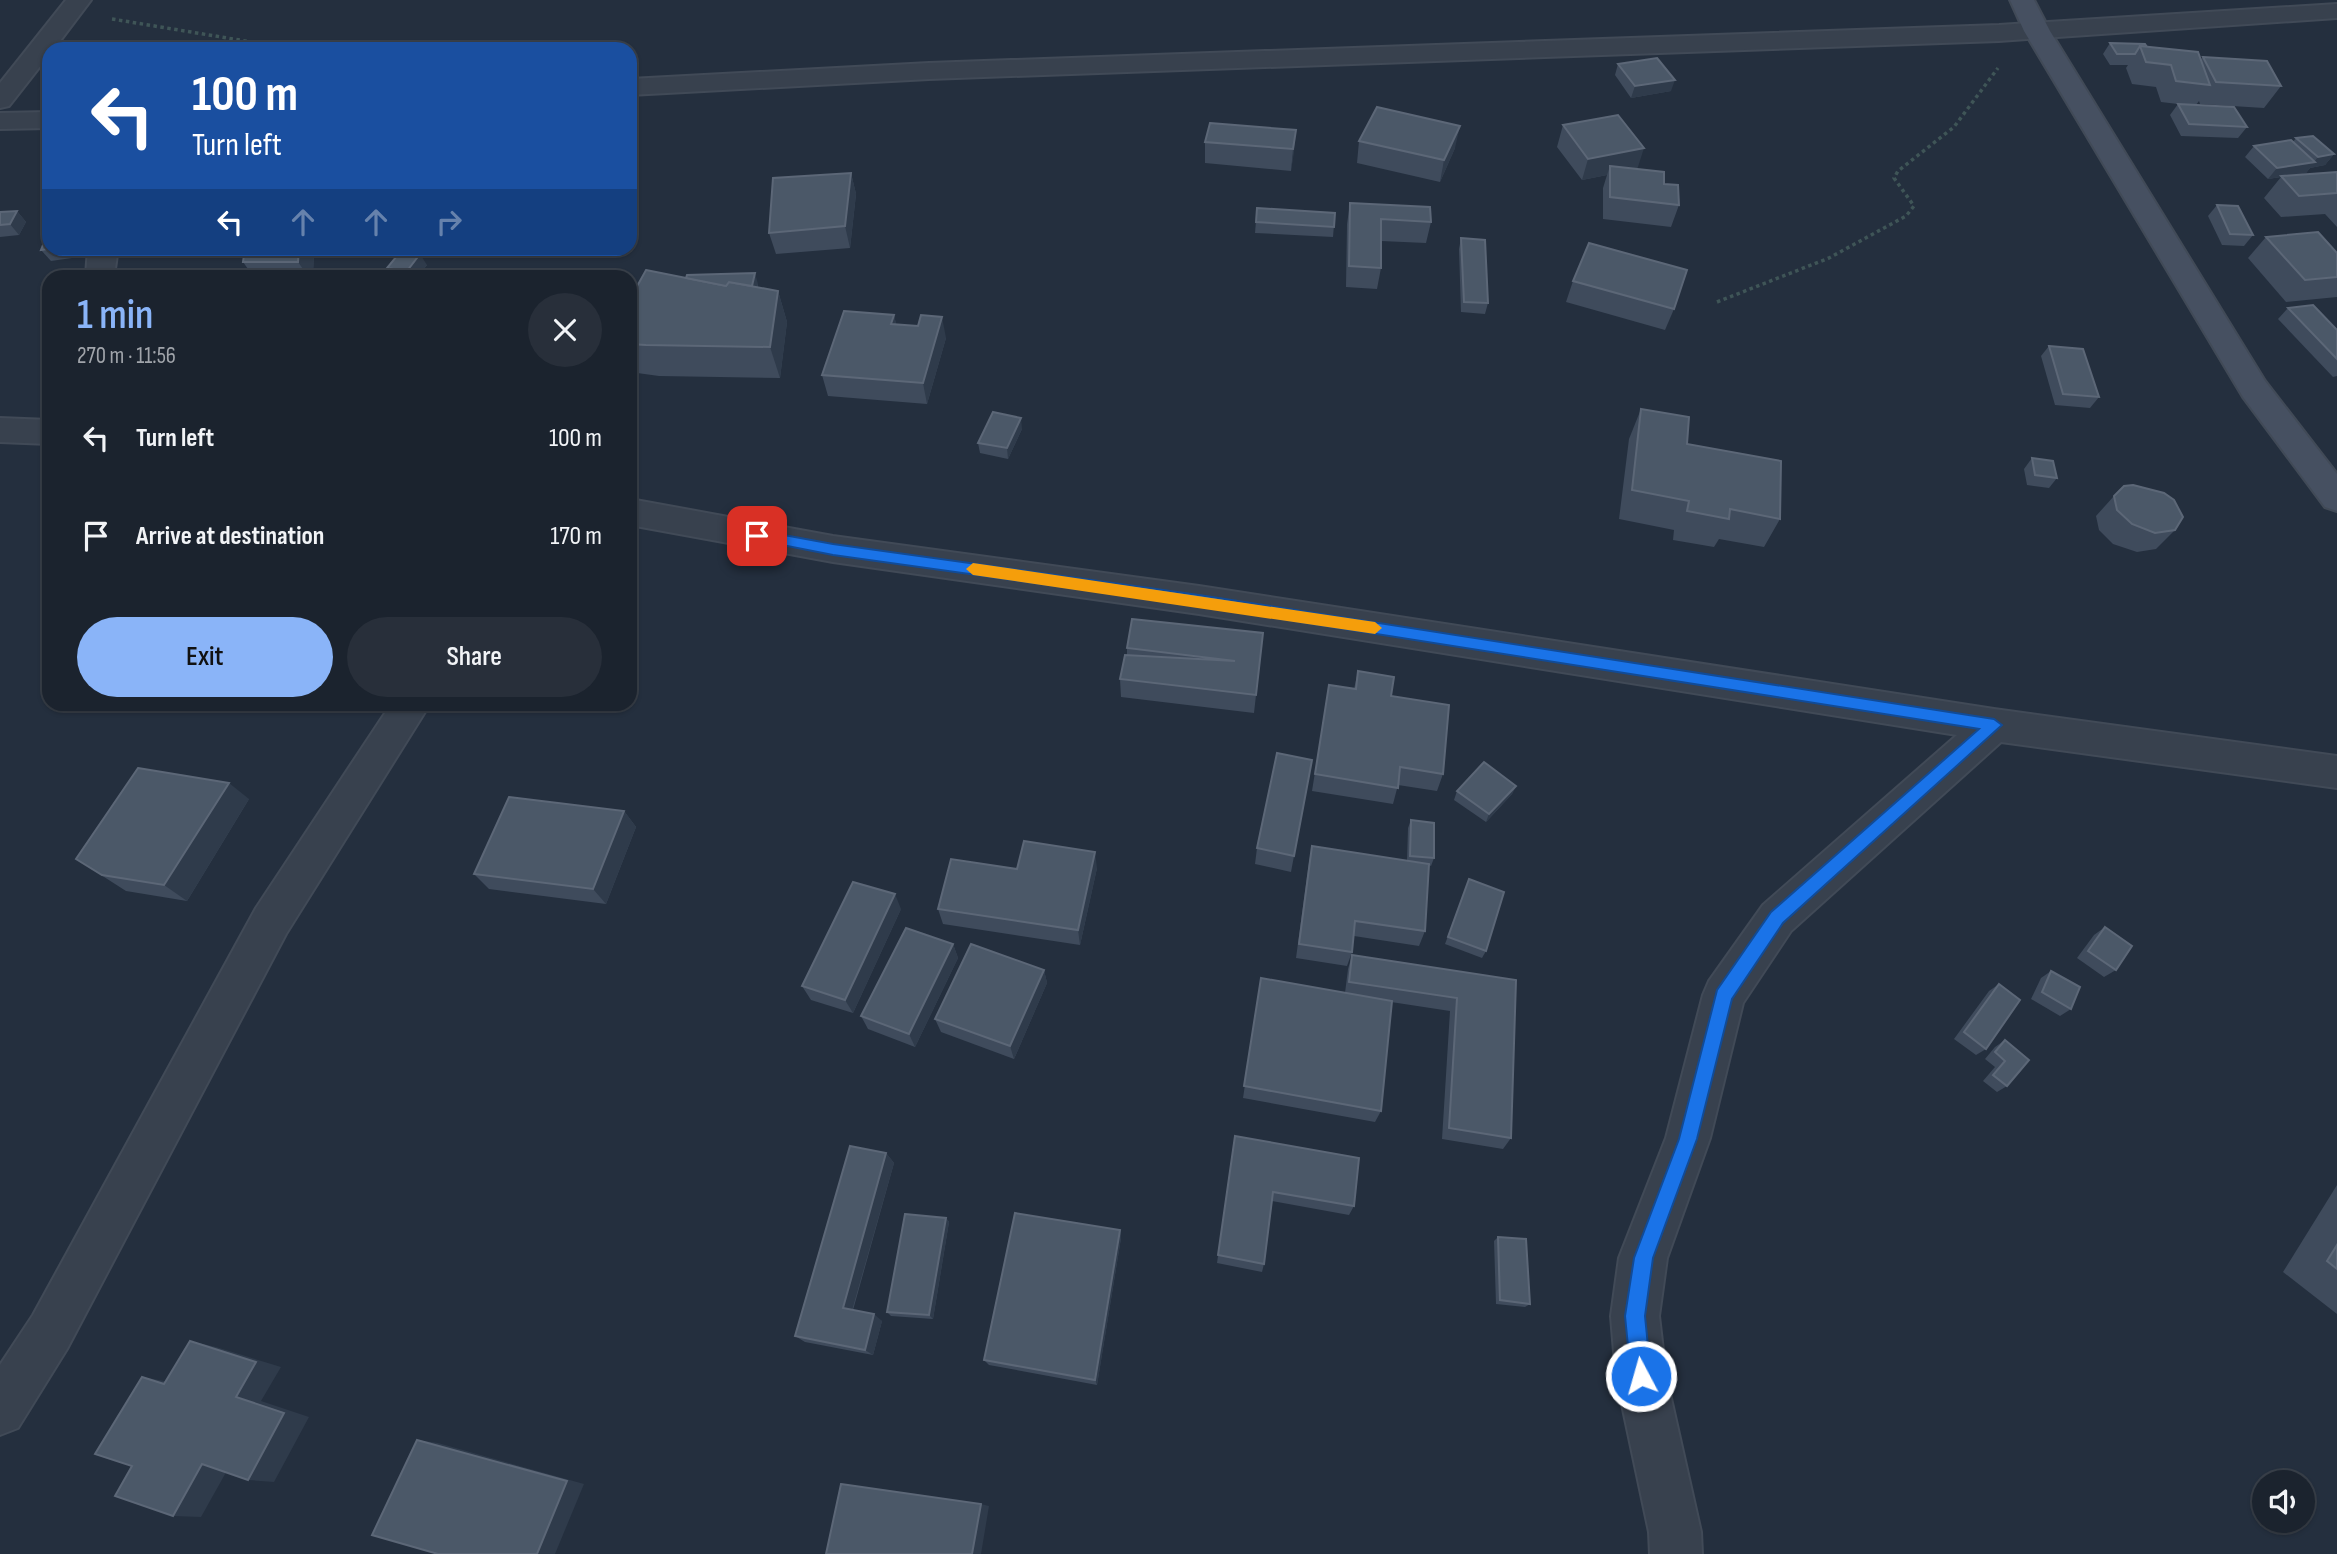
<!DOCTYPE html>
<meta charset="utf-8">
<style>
:root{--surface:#1b232e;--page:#282f3a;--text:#f1f3f6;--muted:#a0a4aa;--line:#39404a;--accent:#8ab4f8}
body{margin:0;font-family:"Sofia Sans Condensed",sans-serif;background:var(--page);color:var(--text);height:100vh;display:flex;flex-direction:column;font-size:26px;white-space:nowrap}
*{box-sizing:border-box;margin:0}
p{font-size:23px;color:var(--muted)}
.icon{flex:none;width:38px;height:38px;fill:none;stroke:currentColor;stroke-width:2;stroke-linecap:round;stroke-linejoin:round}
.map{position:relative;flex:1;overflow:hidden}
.sheet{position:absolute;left:42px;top:270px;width:595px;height:441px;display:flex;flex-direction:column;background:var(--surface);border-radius:21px;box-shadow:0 2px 5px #0004,0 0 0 2px var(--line)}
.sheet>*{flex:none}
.guide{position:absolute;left:42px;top:42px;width:595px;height:214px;border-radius:21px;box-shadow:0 2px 5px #0004,0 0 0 2px var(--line);background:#1a4fa0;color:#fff;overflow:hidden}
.fabs{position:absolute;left:2252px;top:1470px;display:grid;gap:14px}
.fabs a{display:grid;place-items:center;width:63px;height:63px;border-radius:50%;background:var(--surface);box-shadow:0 2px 5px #0004,0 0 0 2px var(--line);font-size:35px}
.pin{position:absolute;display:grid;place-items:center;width:60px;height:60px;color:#fff;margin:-30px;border-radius:14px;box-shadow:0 4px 10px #0006}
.me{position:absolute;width:77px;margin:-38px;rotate:354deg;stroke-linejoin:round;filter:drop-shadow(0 0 5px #0008)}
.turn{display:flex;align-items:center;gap:24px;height:147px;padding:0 35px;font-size:32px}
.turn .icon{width:91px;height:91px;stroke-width:2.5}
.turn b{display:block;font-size:49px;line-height:60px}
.lanes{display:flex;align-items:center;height:66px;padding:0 35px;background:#0003;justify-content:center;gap:35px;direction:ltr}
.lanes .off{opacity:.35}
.round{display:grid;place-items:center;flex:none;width:74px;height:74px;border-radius:37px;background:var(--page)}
.headline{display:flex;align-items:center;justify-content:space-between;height:119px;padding:0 35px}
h1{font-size:42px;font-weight:600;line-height:52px;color:var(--accent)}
.action{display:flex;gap:14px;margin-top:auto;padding:14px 35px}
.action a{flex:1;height:80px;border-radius:42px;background:var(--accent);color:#111;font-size:28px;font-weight:600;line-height:80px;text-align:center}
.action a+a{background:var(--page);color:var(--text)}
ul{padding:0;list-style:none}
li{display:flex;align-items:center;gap:21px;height:98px;padding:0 35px}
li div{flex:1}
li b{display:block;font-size:26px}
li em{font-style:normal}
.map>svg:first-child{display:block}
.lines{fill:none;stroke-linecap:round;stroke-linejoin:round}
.street-casing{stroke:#414a57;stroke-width:4}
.secondary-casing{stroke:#414a57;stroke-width:4}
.path{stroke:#3f5557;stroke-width:3.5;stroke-dasharray:3.5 3.5;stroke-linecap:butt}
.street{fill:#38414e;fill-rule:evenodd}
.secondary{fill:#465061;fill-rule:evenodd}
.wall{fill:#3f4b5c}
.shaded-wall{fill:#2f3b4b}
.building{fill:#4b5868;stroke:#5c6777;stroke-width:2}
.route{fill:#1a73e8;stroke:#114b97;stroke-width:2}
.slow{fill:#f59e0b}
</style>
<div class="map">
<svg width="2337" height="1554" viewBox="0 0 2337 1554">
<rect width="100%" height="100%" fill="#242f3e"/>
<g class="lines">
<defs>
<g id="street">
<polygon points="66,0 91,0 54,49 49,49 49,55 9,106 0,108 0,83"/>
<polygon points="2337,4 2337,18 1999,41 929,79 630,95 630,79 929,63 1999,25"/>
<polygon points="49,112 49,128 0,129 0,113"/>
<polygon points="88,248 118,248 114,276 86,276"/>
<polygon points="0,418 49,420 49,444 0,442"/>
<polygon points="630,499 833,536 1199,586 1994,709 2337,756 2337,788 2001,742 1791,931 1743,1003 1710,1138 1667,1258 1659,1316 1666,1376 1701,1532 1702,1554 1650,1554 1649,1532 1616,1376 1611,1316 1619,1258 1666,1138 1703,995 1709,981 1763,905 1957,735 1199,614 833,562 630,525"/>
<polygon points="391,704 430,704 286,934 67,1349 18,1428 0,1435 0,1365 33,1315 256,908"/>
</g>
<polygon id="secondary" points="2010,0 2034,0 2050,31 2265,381 2337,474 2337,511 2325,507 2243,397 2024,31"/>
</defs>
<use href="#street" class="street-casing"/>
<use href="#secondary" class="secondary-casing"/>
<g class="path">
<polyline points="112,19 294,49"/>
<polyline points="1717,302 1829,258 1906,216 1914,206 1894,178 1898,171 1954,127 1998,68"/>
</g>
<use href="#street" class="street"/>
<use href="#secondary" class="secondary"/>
</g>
<g class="wall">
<polygon points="2110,43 2147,47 2201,59 2203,57 2281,86 2264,108 2200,104 2199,101 2196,105 2247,127 2238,138 2181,136 2170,115 2178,104 2161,102 2156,87 2132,84 2126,68 2128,65 2110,65 2103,54"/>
<polygon points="1618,64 1671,91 1631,98 1615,75"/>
<polygon points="1563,125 1664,184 1679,205 1671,227 1603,219 1603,188 1607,175 1582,180 1557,147"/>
<polygon points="1296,130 1291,171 1205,163 1205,142"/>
<polygon points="2296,138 2334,154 2325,165 2310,168 2306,173 2287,176 2337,172 2337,227 2325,214 2281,217 2264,198 2281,177 2268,179 2245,157 2254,146 2293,142"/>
<polygon points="1359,141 1455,148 1440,182 1357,163"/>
<polygon points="851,173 856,194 850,248 776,254 769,233"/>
<polygon points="1350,203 1431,222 1426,243 1381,241 1381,268 1377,289 1346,287 1347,224"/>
<polygon points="2217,205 2253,235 2244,246 2222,245 2208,216"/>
<polygon points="1257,208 1335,213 1333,237 1255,233"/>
<polygon points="17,211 26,222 19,235 0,237 0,212"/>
<polygon points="2266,237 2337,253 2337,297 2286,302 2248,258"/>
<polygon points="1461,238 1488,303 1485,314 1461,312 1459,249"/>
<polygon points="49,248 82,248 79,257 51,261 41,250"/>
<polygon points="314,248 313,276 253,276 243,262"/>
<polygon points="427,265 418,276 392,276 387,268"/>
<polygon points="686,278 758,284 758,287 778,291 787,322 780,378 659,376 630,372 630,299"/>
<polygon points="1573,281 1674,309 1665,330 1566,302"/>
<polygon points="2288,308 2337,330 2337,376 2333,377 2278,319"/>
<polygon points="894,315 896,324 918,326 946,338 927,404 828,396 822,375"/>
<polygon points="2049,346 2099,397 2090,408 2055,405 2041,356"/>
<polygon points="1641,409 1687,444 1780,519 1764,547 1719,539 1714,547 1673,540 1674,530 1619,519 1629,439"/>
<polygon points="1022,429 1008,459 980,453 978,443"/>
<polygon points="2032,458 2057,478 2049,488 2027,485 2024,469"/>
<polygon points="2114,496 2175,530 2156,549 2137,552 2113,544 2099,530 2096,516"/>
<polygon points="1263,633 1254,713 1121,697 1120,679 1127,655 1127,648"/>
<polygon points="1358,671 1391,696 1443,774 1437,791 1398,785 1393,804 1312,791 1329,685 1354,689"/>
<polygon points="1312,760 1291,872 1255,864 1257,848"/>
<polygon points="1516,786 1512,794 1486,822 1454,800 1457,791"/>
<polygon points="249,799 187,901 126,891 76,859"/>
<polygon points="624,811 636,827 606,904 489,889 474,874"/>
<polygon points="1411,820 1434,858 1431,866 1429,865 1425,931 1419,946 1354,936 1352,952 1347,966 1296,958 1309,862 1312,846 1407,861 1408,828"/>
<polygon points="1097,868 1080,945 943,924 938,909"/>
<polygon points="1469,879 1486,951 1482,958 1445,944"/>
<polygon points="901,909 853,1013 811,1000 802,986"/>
<polygon points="2105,927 2116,970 2104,977 2077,958 2094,935"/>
<polygon points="953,944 958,958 915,1047 868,1029 861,1016"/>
<polygon points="1352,955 1516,980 1511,1138 1503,1149 1442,1139 1450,1011 1391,1002 1381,1111 1375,1122 1243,1098 1261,978 1345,993 1348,969"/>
<polygon points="1044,970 1047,983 1014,1059 941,1032 935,1019"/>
<polygon points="2051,971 2071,1009 2060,1016 2031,999 2041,978"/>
<polygon points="1999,984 1986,1049 1976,1055 1954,1039 1989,991"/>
<polygon points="2005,1040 2007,1086 1997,1092 1983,1081 1995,1067 1985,1059 1995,1047"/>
<polygon points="1235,1136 1354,1206 1349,1215 1272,1201 1264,1264 1262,1272 1217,1263"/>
<polygon points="886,1153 894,1163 853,1310 882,1321 873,1355 805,1342 795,1336"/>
<polygon points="2337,1185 2337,1314 2283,1272"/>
<polygon points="946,1218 949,1222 933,1319 891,1316 887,1312"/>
<polygon points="1120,1230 1121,1238 1097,1385 989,1365 984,1360"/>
<polygon points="1498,1237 1530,1304 1525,1307 1496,1304 1494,1241"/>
</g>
<g class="shaded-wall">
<polygon points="1675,80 1671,91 1631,98 1635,86"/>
<polygon points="1460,126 1455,148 1440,182 1444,160"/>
<polygon points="1296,130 1294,152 1291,171 1293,149"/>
<polygon points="1644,148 1637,170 1610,166 1607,175 1582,180 1588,159"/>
<polygon points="2334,154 2325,165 2310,168 2306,173 2268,179 2277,168 2314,162 2318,157"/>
<polygon points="851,173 856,194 850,248 845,226"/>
<polygon points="17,211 26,222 19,235 10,224"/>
<polygon points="71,248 82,248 79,257"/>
<polygon points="299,248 314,248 313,276 308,276 298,262"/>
<polygon points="420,254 427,265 418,276 410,276 407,271"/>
<polygon points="755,273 758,284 755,302 752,291"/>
<polygon points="778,291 787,322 780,378 770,347"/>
<polygon points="894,315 899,336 891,324"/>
<polygon points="942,317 946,338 927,404 923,383"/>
<polygon points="1021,418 1022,429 1008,459 1007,448"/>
<polygon points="229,783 249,799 187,901 164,885"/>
<polygon points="1516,786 1512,794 1486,822 1489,814"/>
<polygon points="624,811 636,827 606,904 593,889"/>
<polygon points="1095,852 1097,868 1080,945 1078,930"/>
<polygon points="895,894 901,909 853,1013 845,1000"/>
<polygon points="953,944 958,958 915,1047 909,1034"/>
<polygon points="1044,970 1047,983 1014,1059 1010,1046"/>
<polygon points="886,1153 894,1163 851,1314 843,1308"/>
<polygon points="946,1218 949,1222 933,1319 929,1315"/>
<polygon points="1120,1230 1121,1238 1097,1385 1095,1380"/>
<polygon points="874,1314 882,1321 873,1355 865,1350"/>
<polygon points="190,1341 216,1347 281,1367 261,1401 309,1417 274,1482 248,1480 236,1397"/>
<polygon points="142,1377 170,1382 164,1384"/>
<polygon points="417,1440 438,1443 584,1484 555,1554 537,1554"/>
<polygon points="202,1464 229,1467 201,1517 173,1516"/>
<polygon points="981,1504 989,1506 981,1554 972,1554"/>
</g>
<g class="building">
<polygon points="2110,43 2145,44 2147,47 2140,46 2135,54 2117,54"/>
<polygon points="2140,46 2198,52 2210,85 2176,81 2171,65 2146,62"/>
<polygon points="2203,57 2267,61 2281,86 2216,82"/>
<polygon points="1657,58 1675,80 1635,86 1618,64"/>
<polygon points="2178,104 2234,107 2247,127 2189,124"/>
<polygon points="1377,107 1460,126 1444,160 1359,141"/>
<polygon points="1618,115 1644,148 1588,159 1563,125"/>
<polygon points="1210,123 1296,130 1293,149 1205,142"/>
<polygon points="2313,136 2334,154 2318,157 2296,138"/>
<polygon points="2291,140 2315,162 2277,168 2254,146"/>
<polygon points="1610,166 1664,172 1664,184 1678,185 1679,205 1610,197"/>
<polygon points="2337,172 2337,193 2299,196 2281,176"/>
<polygon points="851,173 845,226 769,233 773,178"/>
<polygon points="1350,203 1430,207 1431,222 1381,219 1381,268 1349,266"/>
<polygon points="2217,205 2238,206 2253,235 2230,234"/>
<polygon points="1257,208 1335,213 1334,227 1256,222"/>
<polygon points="17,211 10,224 0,225 0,212"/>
<polygon points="49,230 49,248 54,248 41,250"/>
<polygon points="2318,232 2337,253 2337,277 2305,280 2266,237"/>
<polygon points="1461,238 1485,240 1488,303 1464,302"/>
<polygon points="1589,243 1687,270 1674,309 1573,281"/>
<polygon points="245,248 299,248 298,262 243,262"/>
<polygon points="401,251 420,254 407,271 387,268"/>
<polygon points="646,270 726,286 729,282 778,291 770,347 646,345 630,344 630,299"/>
<polygon points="755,273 752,286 729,282 726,286 686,278 687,275"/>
<polygon points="2313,305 2337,330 2337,359 2288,308"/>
<polygon points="844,311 894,315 891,324 918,326 921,315 942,317 923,383 822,375"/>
<polygon points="2049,346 2083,349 2099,397 2063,394"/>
<polygon points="1641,409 1689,417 1687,444 1781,461 1780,519 1730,509 1729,519 1687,511 1689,501 1632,490"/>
<polygon points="993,412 1021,418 1007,448 978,443"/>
<polygon points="2032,458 2053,461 2057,478 2035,475"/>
<polygon points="2133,485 2164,493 2174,500 2183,517 2175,530 2155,533 2132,524 2117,510 2114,496 2124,486"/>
<polygon points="1132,619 1263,633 1256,695 1120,679 1125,655 1235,661 1127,648"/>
<polygon points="1358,671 1394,677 1391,696 1449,705 1443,774 1400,767 1398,788 1315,774 1329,685 1356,689"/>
<polygon points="1277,753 1312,760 1294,856 1257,848"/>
<polygon points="1484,762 1516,786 1489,814 1457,791"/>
<polygon points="138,768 229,783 164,885 102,875 76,859"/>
<polygon points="509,797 624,811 593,889 474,874"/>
<polygon points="1411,820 1434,823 1434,858 1410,856"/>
<polygon points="1024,841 1095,852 1078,930 938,909 951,859 1017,869"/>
<polygon points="1312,846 1429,864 1425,931 1355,921 1352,952 1299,944"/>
<polygon points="1469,879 1504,892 1486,951 1448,937"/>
<polygon points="853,882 895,894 845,1000 802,986"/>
<polygon points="2105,927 2132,946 2116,970 2088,951"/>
<polygon points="906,928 953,944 909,1034 861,1016"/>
<polygon points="971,944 1044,970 1010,1046 935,1019"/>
<polygon points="1352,955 1516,980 1511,1138 1449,1128 1457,998 1349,982"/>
<polygon points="2051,971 2080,987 2071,1009 2042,992"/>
<polygon points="1261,978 1392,1001 1381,1111 1244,1086"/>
<polygon points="1999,984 2020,1000 1986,1049 1964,1032"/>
<polygon points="2005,1040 2029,1060 2007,1086 1993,1075 2005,1061 1995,1052"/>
<polygon points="1235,1136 1359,1158 1354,1206 1273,1192 1264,1264 1218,1255"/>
<polygon points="850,1146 886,1153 843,1308 874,1314 865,1350 795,1336"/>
<polygon points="1015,1213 1120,1230 1095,1380 984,1360"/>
<polygon points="905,1214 946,1218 929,1315 887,1312"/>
<polygon points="1498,1237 1526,1239 1530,1304 1500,1300"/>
<polygon points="2337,1245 2337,1269 2327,1261"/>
<polygon points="190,1341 256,1362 236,1397 284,1413 248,1480 202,1464 173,1516 115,1496 132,1466 95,1454 142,1377 164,1384"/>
<polygon points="417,1440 567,1481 537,1554 438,1554 372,1535"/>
<polygon points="841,1484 981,1504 972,1554 826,1554"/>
</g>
<polygon class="route" points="757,530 833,544 1199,595 1994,719 2002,725 1783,923 1732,999 1697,1139 1653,1258 1645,1316 1651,1376 1649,1383 1641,1386 1634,1383 1631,1376 1625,1316 1634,1258 1679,1139 1717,990 1771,912 1979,729 1199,606 833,555 752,539 750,536"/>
<polygon class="slow" points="973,563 1375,622 1382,628 1375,634 973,575 966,569"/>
</svg>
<div class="fabs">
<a><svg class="icon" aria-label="sound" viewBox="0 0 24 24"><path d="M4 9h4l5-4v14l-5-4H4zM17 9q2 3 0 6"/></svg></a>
</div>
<div class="pin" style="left:757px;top:536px;background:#d93025"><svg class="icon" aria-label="arrive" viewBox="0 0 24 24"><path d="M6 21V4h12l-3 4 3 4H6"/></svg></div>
<svg class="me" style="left:1641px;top:1376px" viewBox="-20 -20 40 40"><circle r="17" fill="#1a73e8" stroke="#fff" stroke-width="3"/><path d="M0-11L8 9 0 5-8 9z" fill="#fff"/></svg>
<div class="guide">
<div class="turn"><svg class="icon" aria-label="left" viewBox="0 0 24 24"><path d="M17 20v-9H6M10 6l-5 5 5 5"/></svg><div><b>100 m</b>Turn left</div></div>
<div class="lanes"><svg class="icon" aria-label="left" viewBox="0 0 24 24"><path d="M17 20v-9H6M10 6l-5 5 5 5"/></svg><svg class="icon off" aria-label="ahead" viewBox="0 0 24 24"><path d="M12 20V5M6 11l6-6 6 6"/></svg><svg class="icon off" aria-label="ahead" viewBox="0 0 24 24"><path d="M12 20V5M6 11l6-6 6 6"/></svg><svg class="icon off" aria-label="right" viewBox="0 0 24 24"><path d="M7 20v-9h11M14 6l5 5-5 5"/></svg></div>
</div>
<section class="sheet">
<div class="headline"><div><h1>1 min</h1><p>270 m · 11:56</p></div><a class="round"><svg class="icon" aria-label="close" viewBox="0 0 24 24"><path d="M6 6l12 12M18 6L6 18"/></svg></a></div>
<ul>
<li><svg class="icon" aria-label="left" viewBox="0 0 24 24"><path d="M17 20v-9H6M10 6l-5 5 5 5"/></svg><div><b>Turn left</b></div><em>100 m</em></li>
<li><svg class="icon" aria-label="arrive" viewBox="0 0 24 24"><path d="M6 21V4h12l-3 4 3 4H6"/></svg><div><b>Arrive at destination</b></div><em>170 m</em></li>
</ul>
<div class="action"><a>Exit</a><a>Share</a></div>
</section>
</div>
